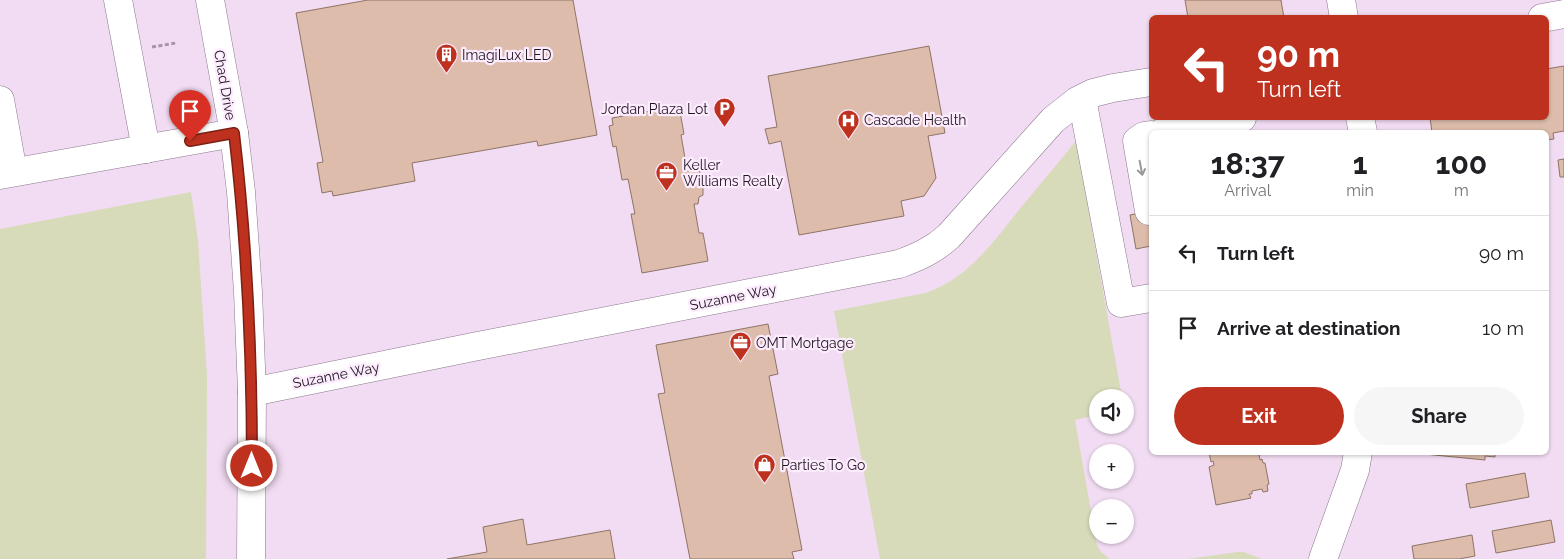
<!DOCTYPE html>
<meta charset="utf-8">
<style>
:root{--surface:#fff;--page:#f6f6f6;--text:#202124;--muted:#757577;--line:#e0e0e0;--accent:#be311f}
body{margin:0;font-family:Raleway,sans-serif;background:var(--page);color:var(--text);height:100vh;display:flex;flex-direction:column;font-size:19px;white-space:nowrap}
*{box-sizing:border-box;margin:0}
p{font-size:16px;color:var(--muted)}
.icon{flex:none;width:28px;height:28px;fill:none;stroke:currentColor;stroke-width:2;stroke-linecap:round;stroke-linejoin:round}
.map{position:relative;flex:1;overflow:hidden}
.panel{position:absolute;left:1149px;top:130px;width:400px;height:325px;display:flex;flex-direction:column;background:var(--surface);border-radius:8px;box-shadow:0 1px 4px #0004}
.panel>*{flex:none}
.banner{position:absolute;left:1149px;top:15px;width:400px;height:105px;border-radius:8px;box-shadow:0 1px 4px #0004;background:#be311f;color:#fff;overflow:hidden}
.controls{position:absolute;left:1089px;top:389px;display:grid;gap:10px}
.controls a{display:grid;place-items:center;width:45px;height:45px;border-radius:50%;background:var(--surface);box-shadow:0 1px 4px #0004;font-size:25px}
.pin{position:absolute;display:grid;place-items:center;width:42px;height:42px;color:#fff;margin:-51px -21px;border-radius:50% 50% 50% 0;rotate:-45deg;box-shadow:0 0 5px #0007}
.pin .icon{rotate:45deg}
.me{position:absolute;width:55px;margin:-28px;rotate:0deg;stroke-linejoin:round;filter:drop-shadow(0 0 4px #0008)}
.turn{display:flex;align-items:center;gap:18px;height:105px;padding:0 25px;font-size:22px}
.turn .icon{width:65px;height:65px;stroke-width:2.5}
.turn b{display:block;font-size:35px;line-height:42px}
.eta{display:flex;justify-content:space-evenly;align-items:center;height:85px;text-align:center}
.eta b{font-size:30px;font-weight:700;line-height:35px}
.cta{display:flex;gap:10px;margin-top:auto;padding:10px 25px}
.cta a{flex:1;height:58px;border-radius:30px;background:var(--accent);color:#fff;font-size:20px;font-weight:700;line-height:58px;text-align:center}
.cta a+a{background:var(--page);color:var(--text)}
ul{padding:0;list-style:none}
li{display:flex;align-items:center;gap:15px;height:75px;padding:0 25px;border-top:1px solid var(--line)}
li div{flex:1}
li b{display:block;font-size:19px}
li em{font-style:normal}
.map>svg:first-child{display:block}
.green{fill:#d8dbba}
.building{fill:#ddbcab;stroke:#8e7466}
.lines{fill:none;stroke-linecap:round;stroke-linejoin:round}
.minor-casing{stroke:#8b788c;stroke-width:29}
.path{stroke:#a695a6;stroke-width:3;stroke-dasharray:4 2.5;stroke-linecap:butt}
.minor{stroke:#fff;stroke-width:28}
.oneway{stroke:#9a979a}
.route-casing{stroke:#7c2014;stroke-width:12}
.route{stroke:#be311f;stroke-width:9}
.labels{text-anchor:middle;stroke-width:4.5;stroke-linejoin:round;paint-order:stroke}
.poi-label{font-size:14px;fill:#1f171f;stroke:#fdebfe;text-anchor:start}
.street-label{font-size:14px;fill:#1f171f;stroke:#fdebfe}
</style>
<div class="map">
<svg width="1564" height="559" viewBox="0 0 1564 559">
<rect width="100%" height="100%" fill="#f2dcf3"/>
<g class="green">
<path d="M1076,141L1122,397L1098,398L1097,415L1075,420L1097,545L1100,551L1110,559H880L834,311L925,293C966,280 992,244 1018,211C1037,188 1057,164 1076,141Z"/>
<polygon points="191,192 198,240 207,375 206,559 0,559 0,229"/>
<polygon points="1237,552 1244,552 1262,559 1187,559"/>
</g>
<g class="building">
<polygon points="368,0 573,0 597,135 538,146 537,141 412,163 415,181 333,196 332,191 322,193 317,163 323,162 296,13"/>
<polygon points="1185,0 1281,0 1284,18 1188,18"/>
<polygon points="929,46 945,133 928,136 936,178 924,196 901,201 904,216 799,235 781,141 769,144 765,129 777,127 768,76"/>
<polygon points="1564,66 1564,131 1553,133 1554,139 1546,140 1546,132 1432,132 1430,118 1546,118 1546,69"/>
<polygon points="679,106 684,134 681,135 686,164 691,164 695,171 699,170 703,181 703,195 699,197 698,204 694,204 699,233 703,233 708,261 642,273 631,214 635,214 628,179 622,180 616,146 613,147 609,126 613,125 612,118"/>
<polygon points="1564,159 1564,177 1560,177 1558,160"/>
<polygon points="1151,211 1151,246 1136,249 1130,215"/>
<polygon points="768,324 778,374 769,376 802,550 792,552 794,559 690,559 658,394 665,393 656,345"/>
<polygon points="1209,452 1271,452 1259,455 1260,460 1262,459 1263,463 1265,463 1269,484 1267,485 1268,491 1263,492 1262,489 1252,491 1252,494 1249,494 1251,498 1216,505 1209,467 1214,465 1213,461 1211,462"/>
<polygon points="1425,452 1495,452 1495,457 1485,456 1485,460 1424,454"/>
<polygon points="1525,473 1529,497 1470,508 1466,484"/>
<polygon points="523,519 527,545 610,530 615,559 447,559 487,552 483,527"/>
<polygon points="1551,520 1555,542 1496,553 1492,531"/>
<polygon points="1472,535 1475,556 1459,559 1414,559 1412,546"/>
</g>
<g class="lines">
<defs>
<g id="minor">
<polyline points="118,0 146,149"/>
<polyline points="210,0 234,133 241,192 248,292 252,392 251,559"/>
<polyline points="1341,0 1344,18"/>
<polyline points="1542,18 1564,14"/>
<polyline points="1082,99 1121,303 1151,298"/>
<polyline points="0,100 13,172"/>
<polyline points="1360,118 1363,132"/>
<polyline points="1163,132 1242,118"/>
<polyline points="0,175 234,133"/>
<polyline points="1149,211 1137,141 1144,136 1151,135"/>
<path d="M252,392L473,347L899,264C918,257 934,250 949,236L1053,120L1077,101L1093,93L1113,88L1151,82"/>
<polyline points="1323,559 1355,470 1358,452"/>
</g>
</defs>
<use href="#minor" class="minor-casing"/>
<polyline class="path" points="152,47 176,43"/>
<use href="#minor" class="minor"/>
</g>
<defs><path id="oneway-shaft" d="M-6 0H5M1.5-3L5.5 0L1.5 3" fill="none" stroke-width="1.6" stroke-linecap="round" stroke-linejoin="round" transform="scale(1.25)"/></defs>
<use class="oneway" href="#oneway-shaft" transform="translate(1141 168) rotate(79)"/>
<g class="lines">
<defs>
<path id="route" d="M190,141L234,133C247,243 252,355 252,466"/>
</defs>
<use href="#route" class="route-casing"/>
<use href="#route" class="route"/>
</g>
<defs>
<symbol id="building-pin" viewBox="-11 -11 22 30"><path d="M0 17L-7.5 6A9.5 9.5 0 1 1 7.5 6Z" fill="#be311f" stroke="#fdebfe"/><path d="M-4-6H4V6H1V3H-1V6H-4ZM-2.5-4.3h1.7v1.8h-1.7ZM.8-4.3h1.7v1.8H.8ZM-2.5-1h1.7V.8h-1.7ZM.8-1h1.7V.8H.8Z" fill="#fff"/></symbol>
<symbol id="parking-pin" viewBox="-11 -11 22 30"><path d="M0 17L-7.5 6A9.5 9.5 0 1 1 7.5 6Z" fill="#be311f" stroke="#fdebfe"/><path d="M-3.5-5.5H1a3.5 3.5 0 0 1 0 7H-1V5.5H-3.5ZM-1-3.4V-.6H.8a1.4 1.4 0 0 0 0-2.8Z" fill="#fff"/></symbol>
<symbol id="hospital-pin" viewBox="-11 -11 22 30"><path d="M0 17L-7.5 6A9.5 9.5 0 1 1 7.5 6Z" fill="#be311f" stroke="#fdebfe"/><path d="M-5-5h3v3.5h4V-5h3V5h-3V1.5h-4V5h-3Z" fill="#fff"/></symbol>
<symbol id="office-pin" viewBox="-11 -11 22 30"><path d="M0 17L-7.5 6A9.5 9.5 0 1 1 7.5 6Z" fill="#be311f" stroke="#fdebfe"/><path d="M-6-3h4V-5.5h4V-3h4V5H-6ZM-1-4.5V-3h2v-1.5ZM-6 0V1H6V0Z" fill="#fff"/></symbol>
<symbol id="shop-pin" viewBox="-11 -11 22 30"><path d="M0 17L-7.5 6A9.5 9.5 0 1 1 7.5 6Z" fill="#be311f" stroke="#fdebfe"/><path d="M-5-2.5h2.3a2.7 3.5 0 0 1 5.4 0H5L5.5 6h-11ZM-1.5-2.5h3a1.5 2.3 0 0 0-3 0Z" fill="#fff"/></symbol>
</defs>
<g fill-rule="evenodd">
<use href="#building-pin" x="434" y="42" width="25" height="34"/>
<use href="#parking-pin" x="712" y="96" width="25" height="34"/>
<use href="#hospital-pin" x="836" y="108" width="25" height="34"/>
<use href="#office-pin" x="654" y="160" width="25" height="34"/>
<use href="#office-pin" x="728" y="330" width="25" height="34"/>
<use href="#shop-pin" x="752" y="452" width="25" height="34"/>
</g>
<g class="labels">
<g class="poi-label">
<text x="462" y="60">ImagiLux LED</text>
<text x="708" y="114" text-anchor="end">Jordan Plaza Lot</text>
<text x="864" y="125">Cascade Health</text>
<text x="683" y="170">Keller<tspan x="683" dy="16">Williams Realty</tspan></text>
<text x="756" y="348">OMT Mortgage</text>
<text x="781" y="470">Parties To Go</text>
</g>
<g class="street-label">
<text transform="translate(225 85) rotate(80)" y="5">Chad Drive</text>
<text transform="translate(733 297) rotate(-11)" y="5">Suzanne Way</text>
<text transform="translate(336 375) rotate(-11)" y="5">Suzanne Way</text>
</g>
</g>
</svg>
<div class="controls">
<a><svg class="icon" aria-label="sound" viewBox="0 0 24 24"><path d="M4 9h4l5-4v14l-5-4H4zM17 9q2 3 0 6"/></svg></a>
<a>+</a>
<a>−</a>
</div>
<div class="pin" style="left:190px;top:141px;background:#d93025"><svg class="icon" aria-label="arrive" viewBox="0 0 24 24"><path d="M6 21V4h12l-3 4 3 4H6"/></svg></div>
<svg class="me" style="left:252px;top:466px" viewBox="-20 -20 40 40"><circle r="17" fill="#be311f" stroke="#fff" stroke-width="3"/><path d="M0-11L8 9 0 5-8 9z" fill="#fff"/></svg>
<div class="banner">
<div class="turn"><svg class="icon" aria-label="left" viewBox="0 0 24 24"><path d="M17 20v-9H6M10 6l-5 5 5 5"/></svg><div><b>90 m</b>Turn left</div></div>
</div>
<section class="panel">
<div class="eta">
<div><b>18:37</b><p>Arrival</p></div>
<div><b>1</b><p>min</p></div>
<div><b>100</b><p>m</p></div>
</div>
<ul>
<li><svg class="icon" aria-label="left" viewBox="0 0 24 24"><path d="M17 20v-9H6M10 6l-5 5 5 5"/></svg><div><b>Turn left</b></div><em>90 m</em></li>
<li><svg class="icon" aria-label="arrive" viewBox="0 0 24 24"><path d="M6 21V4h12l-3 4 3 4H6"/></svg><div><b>Arrive at destination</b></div><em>10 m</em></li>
</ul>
<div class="cta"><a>Exit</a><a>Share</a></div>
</section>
</div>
